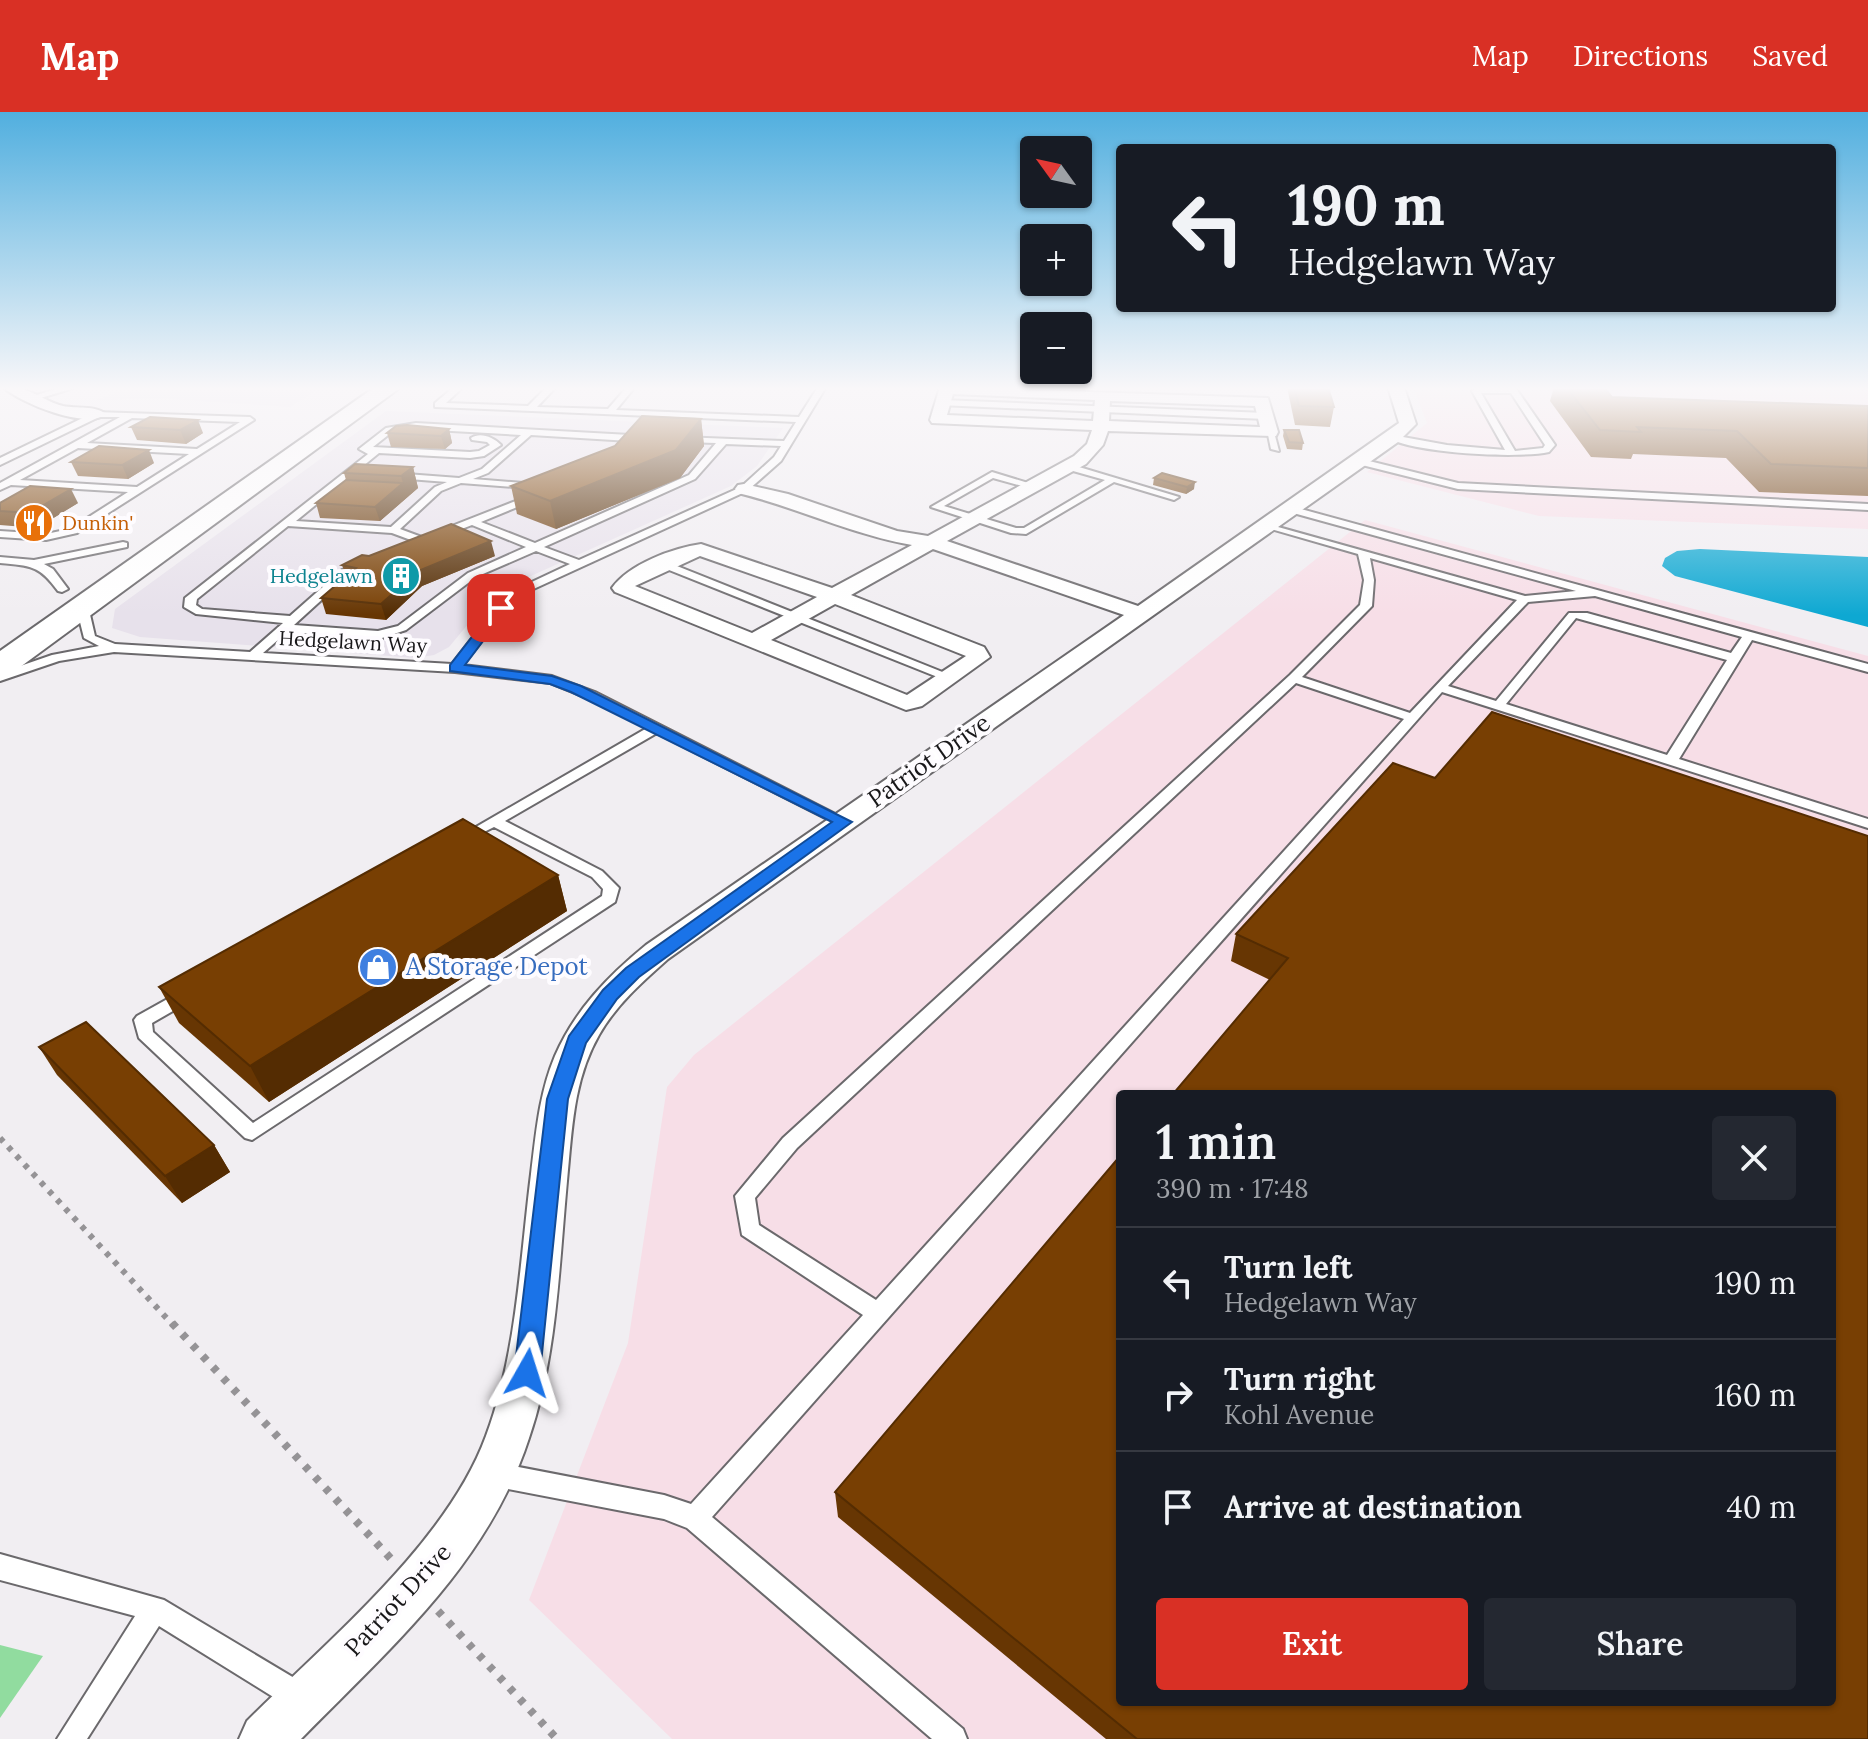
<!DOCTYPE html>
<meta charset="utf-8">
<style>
:root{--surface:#171b24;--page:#242831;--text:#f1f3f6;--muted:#9ea1a6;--line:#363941;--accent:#d93025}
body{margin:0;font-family:Lora,serif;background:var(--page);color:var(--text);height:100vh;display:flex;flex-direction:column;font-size:30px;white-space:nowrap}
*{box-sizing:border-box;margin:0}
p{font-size:26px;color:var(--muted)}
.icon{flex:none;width:44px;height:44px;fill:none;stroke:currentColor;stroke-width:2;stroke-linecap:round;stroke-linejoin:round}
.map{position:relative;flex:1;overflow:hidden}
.side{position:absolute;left:1116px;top:978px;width:720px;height:616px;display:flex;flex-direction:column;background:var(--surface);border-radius:8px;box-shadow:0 2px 6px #0004}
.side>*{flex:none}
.top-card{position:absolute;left:1116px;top:32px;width:720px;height:168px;border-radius:8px;box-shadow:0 2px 6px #0004;background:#171b24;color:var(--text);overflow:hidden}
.needle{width:52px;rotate:303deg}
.buttons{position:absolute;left:1020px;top:24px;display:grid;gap:16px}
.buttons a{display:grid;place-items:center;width:72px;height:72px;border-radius:8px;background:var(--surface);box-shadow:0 2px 6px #0004;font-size:40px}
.pin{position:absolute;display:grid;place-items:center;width:68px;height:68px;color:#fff;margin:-34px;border-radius:16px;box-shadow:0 4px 12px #0006}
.me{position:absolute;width:88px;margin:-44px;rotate:6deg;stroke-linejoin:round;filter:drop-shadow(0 0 6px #0008)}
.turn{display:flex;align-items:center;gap:28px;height:168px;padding:0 40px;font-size:36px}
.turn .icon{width:104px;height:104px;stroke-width:2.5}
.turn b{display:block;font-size:56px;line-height:68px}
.round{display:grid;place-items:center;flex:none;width:84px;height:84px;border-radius:8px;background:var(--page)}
.head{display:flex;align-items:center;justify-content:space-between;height:136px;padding:0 40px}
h1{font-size:48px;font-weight:600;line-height:60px}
.cta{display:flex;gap:16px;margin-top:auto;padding:16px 40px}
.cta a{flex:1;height:92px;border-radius:8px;background:var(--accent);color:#fff;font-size:32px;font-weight:600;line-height:92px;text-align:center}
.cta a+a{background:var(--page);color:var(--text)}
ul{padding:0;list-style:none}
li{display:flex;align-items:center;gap:24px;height:112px;padding:0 40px;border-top:2px solid var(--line)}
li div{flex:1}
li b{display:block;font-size:30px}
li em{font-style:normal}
header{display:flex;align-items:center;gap:48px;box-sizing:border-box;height:112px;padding:0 40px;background:var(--accent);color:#fff}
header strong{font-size:38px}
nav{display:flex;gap:44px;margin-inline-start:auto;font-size:28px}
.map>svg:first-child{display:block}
.built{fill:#e7e1eb}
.industrial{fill:#f7dee7;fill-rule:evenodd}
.green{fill:#91dc9f}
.water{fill:#0ea8d2}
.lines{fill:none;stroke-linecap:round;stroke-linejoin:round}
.lane-casing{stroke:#6b696c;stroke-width:4}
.street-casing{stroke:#6b696c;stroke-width:4}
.primary-casing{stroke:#6b696c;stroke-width:4}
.path-far1{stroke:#959396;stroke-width:6;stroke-dasharray:5 7;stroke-linecap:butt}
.path{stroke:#959396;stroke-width:8;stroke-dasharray:6 9;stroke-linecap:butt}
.lane{fill:#fff;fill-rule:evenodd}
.street{fill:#fff;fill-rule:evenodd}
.primary{fill:#fff;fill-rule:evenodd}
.wall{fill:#673603}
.shaded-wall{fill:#542c02}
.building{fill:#783f03;stroke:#542c02;stroke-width:2}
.route{fill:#1a73e8;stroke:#114b97;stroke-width:2}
.labels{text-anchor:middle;stroke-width:8;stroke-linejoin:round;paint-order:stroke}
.far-food-label{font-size:20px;fill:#c56008;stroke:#fefcff;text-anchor:start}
.far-culture-label{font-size:20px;fill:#0d838f;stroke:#fefcff;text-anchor:end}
.far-street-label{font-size:20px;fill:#181719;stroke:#fefcff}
.street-label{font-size:24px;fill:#181719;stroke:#fefcff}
.shop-label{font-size:24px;fill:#366cbe;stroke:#fefcff;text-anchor:start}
</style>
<header>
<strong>Map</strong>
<nav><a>Map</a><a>Directions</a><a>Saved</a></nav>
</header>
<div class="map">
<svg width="1868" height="1627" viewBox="0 0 1868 1627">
<rect width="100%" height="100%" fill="#f1eef2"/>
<g class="built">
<polygon points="130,275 322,275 290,295 159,286 97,288"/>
<polygon points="386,299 783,316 757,354 731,374 513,472 484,493 449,535 434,543 416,546 140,525 112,516 115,497"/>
</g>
<g class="industrial">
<polygon points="1413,275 1776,275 1868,279 1868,417 1539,404 1367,360 1427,311"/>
<path d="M1365,408L1868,544V1627H672L529,1488L628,1231L667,975L694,943ZM1120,982H1832V1590H1120Z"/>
</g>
<polygon class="green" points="0,1533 43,1544 0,1606"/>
<polygon class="water" points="1700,437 1868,445 1868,515 1675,464 1662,454 1665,446 1677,439"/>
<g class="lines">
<defs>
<g id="lane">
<polygon points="63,275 77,275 34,288 30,285"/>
<path d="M454,275H463L446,291L528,294L547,275H556L537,295L608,297L627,275H635L616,298L799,305L818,275H826L781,349L747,379L527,480L505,498L463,553L552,564L595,580L851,710L849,713H839L657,621L505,709L602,759L619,776L615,790L252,1028L245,1026L139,926L134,908L137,904L180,880H192L195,884L192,888L152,911L153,920L253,1011L602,784L603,777L592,765L494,715L464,730L457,726L647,616L587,586L550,571L455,560L114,540L59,549L0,569V561L52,543L99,534L84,526L76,494L82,491L88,494L95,524L115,532L250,540L283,511L196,502L184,495L185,486L368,342L359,337L386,316L416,311L630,323L634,326L630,329L531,323L488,361L473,367L536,372L541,375L539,377L461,371L441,379L400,417L427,427V431H419L392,421L288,414L197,487L196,493L202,497L290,504L342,458L365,449L369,450V454L350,462L294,513L378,519L398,514L468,461L526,435L472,413L438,426L434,425V421L536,381L539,382V386L481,410L535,431L689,363L716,331L684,330L681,329V325L784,329L796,310L435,295V291ZM416,317L521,323L482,357L459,366L393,361L391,363L396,366L447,370L435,375L391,415L296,409L379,341L470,346L484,344L501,333C493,325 480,320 471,326L472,328L487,330L490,333L479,339L470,340L373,335L392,320ZM726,332L781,334L774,345L741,375L579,448L544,435L695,367ZM536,439L570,452L519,476L497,494L452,552L263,541L287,520L379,527L406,518L476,465Z"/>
<path d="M1515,275L1555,333L1549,340C1517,347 1415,341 1388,326L1392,323L1447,333L1505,338L1472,279L1476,277ZM1481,281H1511L1545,333L1543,336L1515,339Z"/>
<polygon points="942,288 1266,301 1270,304 1266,307 939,293 939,289"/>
<path d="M95,300L250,305L254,308L77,421L46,428L0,425V419L46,422L70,417L128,380L11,373L0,378V371L120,305H99L0,353V346ZM132,306L240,310L197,337L87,331ZM78,336L189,342L137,375L20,368Z"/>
<polygon points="1267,318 1274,320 1279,339 1271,337"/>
<polygon points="1361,347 1458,371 1868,392 1868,398 1458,377 1358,352 1356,350"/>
<polygon points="1069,352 1179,385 1174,388 1114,370 1026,422 1011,421 931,395 992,360 1038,374 1033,377 993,366 944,394 1016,416 1024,416 1105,368 1066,357 1064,355"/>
<path d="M1290,394L1868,552V560L1752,528L1679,647L1868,707V716L1442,580L712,1405L963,1617L967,1627H932L687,1416L664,1407L493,1374L485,1370L481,1362L485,1354L493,1350L664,1383L691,1392L863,1203L742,1123L735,1084L783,1026L1290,563L1360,493L1364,468L1358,442L1264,415V411L1525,484L1576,479L1286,399L1285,397ZM1370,446L1517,488L1410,601L1302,565L1372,494L1374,468ZM1595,484L1742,525L1731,541L1587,501H1569L1496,589L1448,574L1528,490ZM1576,506L1727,548L1667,643L1506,592ZM1296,571L1404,607L876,1188L759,1113L755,1086L797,1036Z"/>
<path d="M123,430L127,431V435L44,452L53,457L68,477L62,480L58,479C39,453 31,454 0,451V445L34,448Z"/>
<polygon points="659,450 667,450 955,565 949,569 945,568 659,454"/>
<polygon points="0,1442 164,1488 311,1576 315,1586 311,1596 301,1600 291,1596 159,1514 87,1627 57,1627 135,1504 0,1468"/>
</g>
<g id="street">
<path d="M3,275C33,275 38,287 63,294C77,297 95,293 106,302C87,318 20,291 3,275Z"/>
<path d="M940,275L1268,286L1278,320L1276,324L1108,319L1103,333L1086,352L947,429L1138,494L1399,311L1388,275H1404L1416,312L1398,330L668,847C642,870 616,893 599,923C573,968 572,1019 567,1069C559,1155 557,1244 529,1326C488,1452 391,1535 301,1627H239L247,1609C327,1529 447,1431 486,1324C517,1241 520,1149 531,1062C536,1022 539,982 555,944C575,898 608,864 646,833L1124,503L933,437L851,483L984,535L990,545L922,594L906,598L615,480L612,476C629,452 673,436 701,432L832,476L912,433C853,423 796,395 738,381L735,377L738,373L744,372L788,382L897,419L928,424L1074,344L1087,332L1092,318L932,311L930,308ZM953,282L1095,288L1093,309L947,303ZM1110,289L1255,294L1260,315L1109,309ZM700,444L817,485L752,521L635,474ZM835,492L966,544L907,583L771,528Z"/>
</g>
<polygon id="primary" points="375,275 401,275 12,561 0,564 0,539"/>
</defs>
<use href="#lane" class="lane-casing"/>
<use href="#street" class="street-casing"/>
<use href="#primary" class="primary-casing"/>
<polyline class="path-far1" points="0,1026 173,1213"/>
<g class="path">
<polyline points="172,1211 394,1450"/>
<polyline points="438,1499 557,1627"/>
</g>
<use href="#lane" class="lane"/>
<use href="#street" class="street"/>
<use href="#primary" class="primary"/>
</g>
<g class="wall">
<polygon points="1287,275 1328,275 1334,295 1330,315 1295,313"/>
<polygon points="1554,275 1604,275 1612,285 1868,294 1868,384 1759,380 1726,346 1633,342 1631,347 1591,345 1550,289"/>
<polygon points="150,305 203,321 186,332 137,328 131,315"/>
<polygon points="701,307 704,334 680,366 556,417 517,402 511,374"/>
<polygon points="449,317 452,331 445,337 391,335 387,321"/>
<polygon points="1284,318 1303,331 1302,338 1287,337 1283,324"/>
<polygon points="71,350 154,351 128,367 78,364"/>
<polygon points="413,355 418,376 380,409 320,406 316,391 346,368 344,361"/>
<polygon points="1154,366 1194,377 1186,382 1153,373"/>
<polygon points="0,391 78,391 37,416 0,413"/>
<polygon points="369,444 495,444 422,474 386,508 326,502 321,486 346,464 342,453"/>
<polygon points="1435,666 1868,1627 1106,1627 838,1405 835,1380 1270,868 1231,849 1236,822"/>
<polygon points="558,763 567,799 269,990 179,911 159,875"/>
<polygon points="39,935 214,1033 230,1060 182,1091 57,963"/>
</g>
<g class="shaded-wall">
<polygon points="701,307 704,334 680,366 556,417 550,389"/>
<polygon points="198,308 203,321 186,332 180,318"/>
<polygon points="449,317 452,331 445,337 441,324"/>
<polygon points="149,338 154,351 128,367 122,353"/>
<polygon points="413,355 418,376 380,409 375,395 403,371 401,364"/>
<polygon points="1195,370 1194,377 1186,382 1187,375"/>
<polygon points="71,377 78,391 37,416 30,401"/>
<polygon points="491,429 495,444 422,474 386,508 381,492 418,459"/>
<polygon points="558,763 567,799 269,990 250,954"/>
<polygon points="214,1033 230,1060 182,1091 165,1064"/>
</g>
<g class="building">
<polygon points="1294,275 1328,275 1334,295 1299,294"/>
<polygon points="1566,275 1604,275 1612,285 1868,294 1868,356 1771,352 1737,319 1637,315 1641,320 1600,318"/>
<polygon points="642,304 701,307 676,338 550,389 511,374 615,334"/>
<polygon points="150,305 198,308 180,318 131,315"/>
<polygon points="407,313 449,317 441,324 387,321 396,314"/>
<polygon points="1284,318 1299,318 1303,331 1289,330"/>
<polygon points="99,334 149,338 122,353 71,350"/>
<polygon points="355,352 413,355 401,364 344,361"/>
<polygon points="1162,361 1195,370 1187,375 1154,366"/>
<polygon points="346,368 403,371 375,395 316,391"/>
<polygon points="30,374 71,377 30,401 0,399 0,391"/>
<polygon points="451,412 491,429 418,459 381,492 321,486 356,456 342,453 362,443 369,444"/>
<polygon points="1492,600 1868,724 1868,1627 1137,1627 835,1380 1120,1044 1120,1590 1832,1590 1832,982 1173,982 1288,846 1236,822 1393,651 1435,666"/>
<polygon points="463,707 558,763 250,954 159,875"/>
<polygon points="86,910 214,1033 165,1064 39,935"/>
</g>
<linearGradient id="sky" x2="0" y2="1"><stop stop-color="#51afdf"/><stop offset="0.55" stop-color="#f9f7f9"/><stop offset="1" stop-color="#f9f7f9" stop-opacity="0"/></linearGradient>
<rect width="1868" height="503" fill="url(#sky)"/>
<polygon class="route" points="497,493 508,496 465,553 552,564 581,574 852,710 639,865 617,887 586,931 568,987 540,1261 536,1269 527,1272 518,1269 514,1261 547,987 569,924 603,878 626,856 832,710 571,580 550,572 450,559 450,553"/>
<defs>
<symbol id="restaurant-disc" viewBox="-11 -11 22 22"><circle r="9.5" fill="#e8710a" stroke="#fefcff"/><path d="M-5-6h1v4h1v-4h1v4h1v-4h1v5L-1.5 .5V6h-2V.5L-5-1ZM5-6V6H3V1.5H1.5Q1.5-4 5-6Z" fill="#fff"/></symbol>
<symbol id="building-disc" viewBox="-11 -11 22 22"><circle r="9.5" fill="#0f9aa8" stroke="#fefcff"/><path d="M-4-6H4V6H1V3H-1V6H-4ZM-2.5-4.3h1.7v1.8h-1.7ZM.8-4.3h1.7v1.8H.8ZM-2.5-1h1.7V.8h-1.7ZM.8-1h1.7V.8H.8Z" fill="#fff"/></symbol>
<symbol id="shop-disc" viewBox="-11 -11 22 22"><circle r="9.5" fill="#3f7fe0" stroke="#fefcff"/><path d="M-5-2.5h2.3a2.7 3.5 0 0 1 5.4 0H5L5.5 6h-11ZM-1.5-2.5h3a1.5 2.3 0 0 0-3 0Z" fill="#fff"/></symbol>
</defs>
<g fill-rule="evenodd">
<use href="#restaurant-disc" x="12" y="389" width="44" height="44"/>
<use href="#building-disc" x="379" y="442" width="44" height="44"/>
<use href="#shop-disc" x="356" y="833" width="44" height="44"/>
</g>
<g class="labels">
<g class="far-food-label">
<text x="62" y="418">Dunkin'</text>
</g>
<g class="far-culture-label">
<text x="373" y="471">Hedgelawn</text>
</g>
<g class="far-street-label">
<text transform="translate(353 530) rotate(3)" y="7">Hedgelawn Way</text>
</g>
<g class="street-label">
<text transform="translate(929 649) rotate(-35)" y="8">Patriot Drive</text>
<text transform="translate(398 1488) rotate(-47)" y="8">Patriot Drive</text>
</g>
<g class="shop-label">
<text x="406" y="863">A Storage Depot</text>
</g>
</g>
</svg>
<div class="buttons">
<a><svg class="needle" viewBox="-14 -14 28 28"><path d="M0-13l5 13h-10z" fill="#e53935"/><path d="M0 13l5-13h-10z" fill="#9ea1a6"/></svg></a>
<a>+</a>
<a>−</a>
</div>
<div class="pin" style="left:501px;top:496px;background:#d93025"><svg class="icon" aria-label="arrive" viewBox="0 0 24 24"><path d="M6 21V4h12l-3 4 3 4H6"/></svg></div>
<svg class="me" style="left:527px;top:1261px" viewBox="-20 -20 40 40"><path d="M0-17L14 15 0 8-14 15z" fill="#1a73e8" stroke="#fff" stroke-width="4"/></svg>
<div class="top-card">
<div class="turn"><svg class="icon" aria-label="left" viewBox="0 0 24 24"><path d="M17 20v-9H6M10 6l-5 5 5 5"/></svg><div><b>190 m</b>Hedgelawn Way</div></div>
</div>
<section class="side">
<div class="head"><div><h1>1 min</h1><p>390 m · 17:48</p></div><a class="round"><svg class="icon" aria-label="close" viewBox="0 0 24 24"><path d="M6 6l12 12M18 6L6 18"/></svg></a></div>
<ul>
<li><svg class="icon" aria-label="left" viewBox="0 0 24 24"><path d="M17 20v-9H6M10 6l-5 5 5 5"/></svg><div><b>Turn left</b><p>Hedgelawn Way</p></div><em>190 m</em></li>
<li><svg class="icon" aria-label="right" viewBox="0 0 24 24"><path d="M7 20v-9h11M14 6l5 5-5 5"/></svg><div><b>Turn right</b><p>Kohl Avenue</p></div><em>160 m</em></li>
<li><svg class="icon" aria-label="arrive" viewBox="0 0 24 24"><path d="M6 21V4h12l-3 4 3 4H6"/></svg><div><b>Arrive at destination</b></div><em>40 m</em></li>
</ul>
<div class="cta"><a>Exit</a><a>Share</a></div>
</section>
</div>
